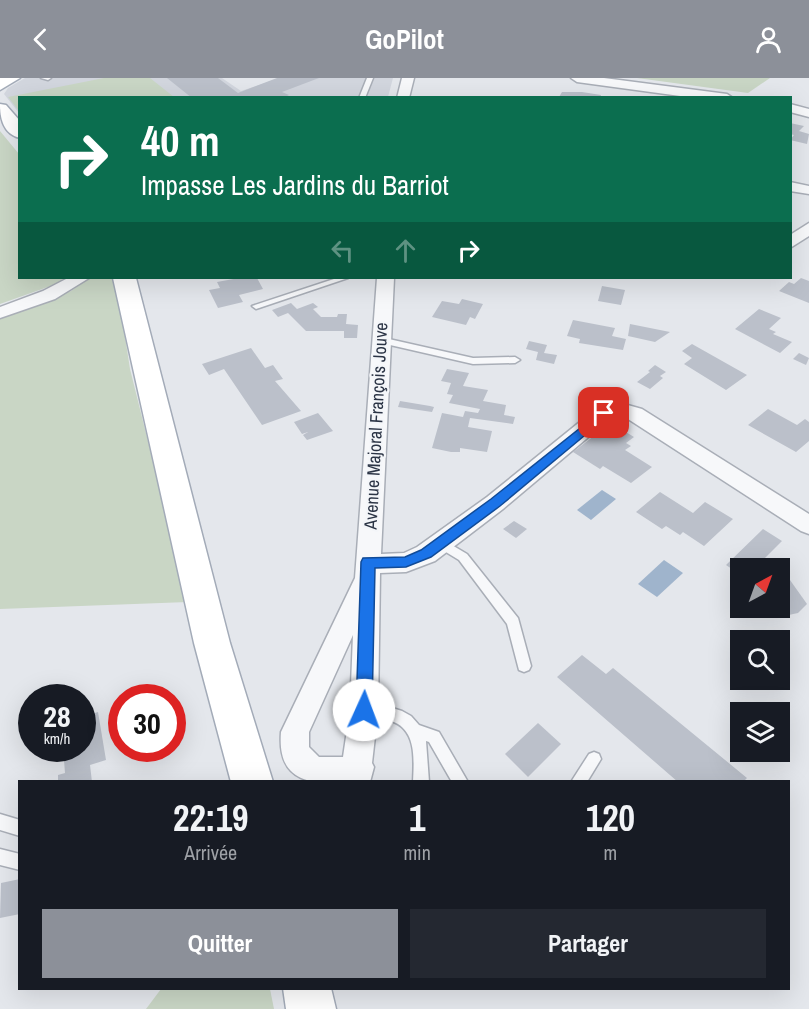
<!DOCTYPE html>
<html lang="fr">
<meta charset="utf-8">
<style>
:root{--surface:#171b24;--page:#242831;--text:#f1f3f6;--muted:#9ea1a6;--accent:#8c9099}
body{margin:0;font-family:"Archivo Narrow",sans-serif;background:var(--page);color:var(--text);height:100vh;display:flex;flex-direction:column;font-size:22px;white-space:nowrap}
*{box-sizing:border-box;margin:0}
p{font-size:20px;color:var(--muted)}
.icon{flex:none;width:33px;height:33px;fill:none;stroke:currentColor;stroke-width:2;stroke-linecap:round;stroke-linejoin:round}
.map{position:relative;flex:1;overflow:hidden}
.panel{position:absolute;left:18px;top:702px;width:772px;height:210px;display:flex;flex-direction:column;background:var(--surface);border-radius:0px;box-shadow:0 6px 24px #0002}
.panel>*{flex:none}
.hud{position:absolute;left:18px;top:18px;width:774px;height:183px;border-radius:0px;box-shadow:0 6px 24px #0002;background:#0b6e4f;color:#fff;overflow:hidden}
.needle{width:39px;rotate:41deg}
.tools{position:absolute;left:730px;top:480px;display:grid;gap:12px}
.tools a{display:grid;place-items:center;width:60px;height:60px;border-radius:0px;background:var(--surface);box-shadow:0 6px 24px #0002;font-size:30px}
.speed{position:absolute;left:18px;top:606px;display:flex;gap:12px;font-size:30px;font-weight:700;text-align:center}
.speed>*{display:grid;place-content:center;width:78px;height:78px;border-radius:50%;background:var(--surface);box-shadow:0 6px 24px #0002;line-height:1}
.speed small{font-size:15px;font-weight:400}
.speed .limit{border:9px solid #d22;background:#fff;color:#111}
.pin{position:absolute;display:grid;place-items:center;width:51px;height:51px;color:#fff;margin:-26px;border-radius:12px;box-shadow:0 3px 9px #0006}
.me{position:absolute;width:66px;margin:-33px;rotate:2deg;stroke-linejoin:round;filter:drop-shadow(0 0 4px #0008)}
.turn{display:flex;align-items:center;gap:21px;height:126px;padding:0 24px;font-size:27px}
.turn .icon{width:78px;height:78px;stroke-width:2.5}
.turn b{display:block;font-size:42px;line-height:51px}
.lanes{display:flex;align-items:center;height:57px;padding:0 24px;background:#0003;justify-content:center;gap:30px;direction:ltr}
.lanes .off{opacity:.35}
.eta{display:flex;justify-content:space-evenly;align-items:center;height:102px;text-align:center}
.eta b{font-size:36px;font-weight:700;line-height:42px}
.action{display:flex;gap:12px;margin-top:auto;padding:12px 24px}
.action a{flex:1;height:69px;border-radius:0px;background:var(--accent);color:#fff;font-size:24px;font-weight:700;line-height:69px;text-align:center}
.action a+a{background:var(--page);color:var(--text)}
header{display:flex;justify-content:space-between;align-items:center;height:78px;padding:0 24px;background:var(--accent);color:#fff;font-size:27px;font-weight:700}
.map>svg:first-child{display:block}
.built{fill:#d2d6de}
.green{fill:#c9d6c5}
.water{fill:#9fb4cc}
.building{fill:#bbc0ca}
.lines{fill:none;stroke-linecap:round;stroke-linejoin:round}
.lane-casing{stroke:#a9aeb7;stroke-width:3}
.street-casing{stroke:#a9aeb7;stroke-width:3}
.primary-casing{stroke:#a3abb8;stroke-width:3}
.lane{fill:#f7f8fa;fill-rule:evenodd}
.street{fill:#f7f8fa;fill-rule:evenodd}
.primary{fill:#fff;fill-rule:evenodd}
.route{fill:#1a73e8;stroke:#114b97;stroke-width:1.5}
.labels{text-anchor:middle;stroke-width:4.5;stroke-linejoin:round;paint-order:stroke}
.street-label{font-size:18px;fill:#2b3445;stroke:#f4f6f9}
</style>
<header><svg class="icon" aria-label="back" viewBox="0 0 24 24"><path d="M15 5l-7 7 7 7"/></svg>GoPilot<svg class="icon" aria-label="person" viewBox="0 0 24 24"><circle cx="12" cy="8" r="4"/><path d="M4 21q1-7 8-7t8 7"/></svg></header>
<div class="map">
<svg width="809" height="931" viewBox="0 0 809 931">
<rect width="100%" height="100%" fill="#e4e7ec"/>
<polygon class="built" points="25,0 222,0 241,13 280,0 393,0 388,19 20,20 19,35 4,16 8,10"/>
<g class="green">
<polygon points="104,0 150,0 174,19 20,20 19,33 8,19"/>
<polygon points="637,0 770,0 748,15"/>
<polygon points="0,53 19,76 20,200 63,200 59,205 0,226"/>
<polygon points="90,200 112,200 118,213 130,291 188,524 0,531 0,240 71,213"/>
<polygon points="161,911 270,911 274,931 146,931"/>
</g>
<g class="water">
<polygon points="602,412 616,421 591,442 577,432"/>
<polygon points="664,482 683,495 657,519 638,506"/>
</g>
<g class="building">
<polygon points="167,0 218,0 238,15 277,0 319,0 282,14 289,17 283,20 192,20"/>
<polygon points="562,14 582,14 601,17 600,20 559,19"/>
<polygon points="790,45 804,48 799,53 809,56 807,66 790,62 794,57 790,56"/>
<polygon points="239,200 257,200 263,211 239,217 243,224 218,230 209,212 220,210 217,204"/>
<polygon points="801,200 809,203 809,225 779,213 789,204 794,206"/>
<polygon points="602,208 625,212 621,227 598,223"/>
<polygon points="462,221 483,226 475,241 470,239 466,247 432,239 442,223 459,226"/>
<polygon points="291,225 297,231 313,225 318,229 313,231 321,239 337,239 338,236 347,236 346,246 358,247 357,260 344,260 344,253 306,253 288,235 278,239 272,232"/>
<polygon points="759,231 781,240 769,251 776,254 773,256 792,264 780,275 735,251"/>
<polygon points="573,242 615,250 612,258 626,261 623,272 579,265 580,261 567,258"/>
<polygon points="630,246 670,254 655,264 628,258"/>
<polygon points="529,263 547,267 544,275 557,277 554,286 536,282 538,274 526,271"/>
<polygon points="692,266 747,297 726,312 684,286 692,280 682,273"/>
<polygon points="251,270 265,290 273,287 283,301 275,303 301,333 262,347 224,291 209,297 202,286"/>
<polygon points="799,275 809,280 806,287 793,281"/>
<polygon points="655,287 666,294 660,298 663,300 650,311 637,304 650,294 648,293"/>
<polygon points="447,291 469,295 463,308 488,312 483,323 506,327 504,337 515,339 513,346 470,340 468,349 492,353 487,374 460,370 460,374 451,374 432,370 442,335 463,339 465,333 478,335 480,331 449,325 453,317 447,316 451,305 441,303"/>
<polygon points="400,323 430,328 434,329 432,334 398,329"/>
<polygon points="768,331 797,347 805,341 809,344 809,363 796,374 748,347"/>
<polygon points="318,335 333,353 307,362 303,357 308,354 302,356 294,344"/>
<polygon points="611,345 634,359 626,365 631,368 625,372 652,389 631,405 603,388 600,391 573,374"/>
<polygon points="660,414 693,435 705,424 733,441 704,468 683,454 680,457 666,448 662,451 636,434"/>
<polygon points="514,443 527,451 516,460 503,451"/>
<polygon points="763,451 782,463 764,481 778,490 741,490 741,497 726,487"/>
<polygon points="780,495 785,495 807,526 798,535 784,538 779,530"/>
<polygon points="582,577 606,596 613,590 747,700 743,704 678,704 557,599"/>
<polygon points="98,634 106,682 90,687 92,704 58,704 58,697 65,695 63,670 82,670 82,639"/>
<polygon points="538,645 561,666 528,699 505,676"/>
<polygon points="20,801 20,836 0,840 1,805"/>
</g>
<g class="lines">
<defs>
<g id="lane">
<polygon points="41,0 51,0 48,2"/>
<polygon points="367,0 373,0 365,20 359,20"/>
<polygon points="337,200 348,200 259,230 256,231 252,228"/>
<polygon points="380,259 473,280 515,279 520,282 515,285 473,286 377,264 375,262"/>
<polygon points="440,460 467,476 518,540 531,588 529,592 524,594 519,592 507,546 459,482 436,468 434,465 436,462"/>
<path d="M364,626L389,629L402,633L411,638L419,647L439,654L468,704H452L429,664L426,663L429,704H413C414,682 417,651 391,643C381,639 369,640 359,637L357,632L359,627Z"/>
<polygon points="594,674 599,676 601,681 587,704 571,704 589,676"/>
<polygon points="0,736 20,742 20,758 0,752"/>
<polygon points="0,771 20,776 20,792 0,787"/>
</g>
<g id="street">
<polygon points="402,0 414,0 409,20 397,20"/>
<polygon points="571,0 604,0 727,16 733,20 695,20 577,4"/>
<polygon points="790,26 809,31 809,39 790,34"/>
<polygon points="790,104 809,108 809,116 790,113"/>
<polygon points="809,145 809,158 790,170 790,157"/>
<polygon points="68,200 89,200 55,221 0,240 0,229 43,213"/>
<path d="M377,200H394L381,476L404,475L417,469L487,419L597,330L617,324L642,331L809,436V456L801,453L628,341L617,338L611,340L503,431L435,483L406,494L380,495L378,632L372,685L374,689L370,704C328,704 276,716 281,654L355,500ZM353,557L350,632L343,679H319L309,669V654Z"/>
</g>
<g id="primary">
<polygon points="0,0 20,0 0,12"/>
<path d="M0,26L6,27L20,43V60C3,56 0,40 0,26Z"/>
<polygon points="113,200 136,200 230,565 273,704 231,704 194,565"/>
<polygon points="283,910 331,910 336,931 286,931"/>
</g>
</defs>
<use href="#lane" class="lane-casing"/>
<use href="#street" class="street-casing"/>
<use href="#primary" class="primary-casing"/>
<use href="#lane" class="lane"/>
<use href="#street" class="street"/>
<use href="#primary" class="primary"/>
</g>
<polygon class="route" points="604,331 608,332 608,338 500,428 431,479 406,489 375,490 372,632 369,637 364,640 358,637 356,632 361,484 363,480 405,479 421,472 491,421"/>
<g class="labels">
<g class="street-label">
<text transform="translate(376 348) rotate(-87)" y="6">Avenue Majoral François Jouve</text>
</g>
</g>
</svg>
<div class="tools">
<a><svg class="needle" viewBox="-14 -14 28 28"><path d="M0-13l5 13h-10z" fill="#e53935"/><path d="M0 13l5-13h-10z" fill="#9ea1a6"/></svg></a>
<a><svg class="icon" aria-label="search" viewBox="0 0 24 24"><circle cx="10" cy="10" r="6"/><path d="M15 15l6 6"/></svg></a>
<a><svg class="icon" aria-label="layers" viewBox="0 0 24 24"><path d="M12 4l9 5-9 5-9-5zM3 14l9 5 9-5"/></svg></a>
</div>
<div class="speed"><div>28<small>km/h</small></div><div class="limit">30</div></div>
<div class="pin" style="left:604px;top:335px;background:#d93025"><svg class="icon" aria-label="arrive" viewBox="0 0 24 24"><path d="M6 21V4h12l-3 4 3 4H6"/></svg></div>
<svg class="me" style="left:364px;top:632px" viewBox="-20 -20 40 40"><circle r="19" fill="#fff"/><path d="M0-13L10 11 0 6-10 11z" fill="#1a73e8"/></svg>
<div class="hud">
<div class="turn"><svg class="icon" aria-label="right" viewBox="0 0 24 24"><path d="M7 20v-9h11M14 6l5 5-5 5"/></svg><div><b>40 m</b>Impasse Les Jardins du Barriot</div></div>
<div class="lanes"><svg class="icon off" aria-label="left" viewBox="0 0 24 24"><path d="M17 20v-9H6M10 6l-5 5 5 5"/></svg><svg class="icon off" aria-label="ahead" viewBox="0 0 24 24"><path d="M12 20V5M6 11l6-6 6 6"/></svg><svg class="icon" aria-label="right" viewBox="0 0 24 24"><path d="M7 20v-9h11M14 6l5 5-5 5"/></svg></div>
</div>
<section class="panel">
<div class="eta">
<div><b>22:19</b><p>Arrivée</p></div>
<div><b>1</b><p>min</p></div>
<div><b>120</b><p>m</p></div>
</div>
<div class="action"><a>Quitter</a><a>Partager</a></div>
</section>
</div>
